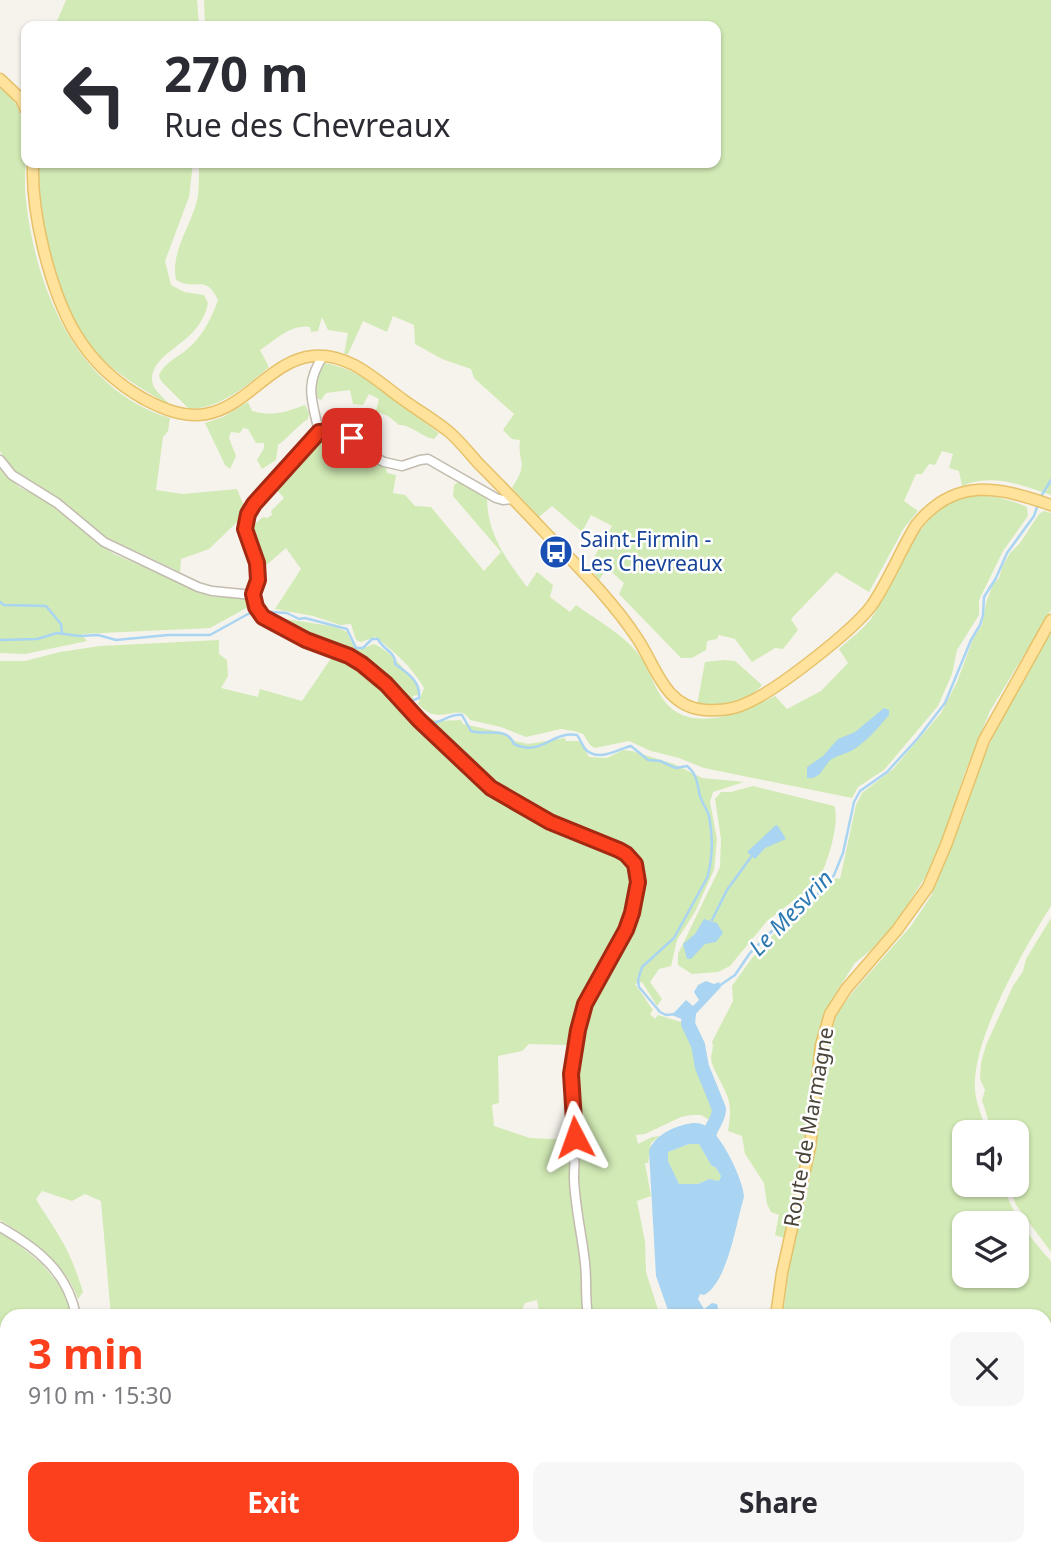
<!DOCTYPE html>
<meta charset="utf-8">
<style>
:root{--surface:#fff;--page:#f7f7f7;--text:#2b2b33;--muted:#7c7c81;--accent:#fc3f1d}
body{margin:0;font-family:"Noto Sans",sans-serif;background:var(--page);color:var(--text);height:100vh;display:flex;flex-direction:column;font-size:26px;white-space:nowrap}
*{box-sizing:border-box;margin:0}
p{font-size:23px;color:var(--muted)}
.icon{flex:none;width:38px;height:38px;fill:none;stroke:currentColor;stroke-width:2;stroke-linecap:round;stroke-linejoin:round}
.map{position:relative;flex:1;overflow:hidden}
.side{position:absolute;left:0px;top:1309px;width:1052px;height:247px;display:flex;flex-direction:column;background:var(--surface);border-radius:21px 21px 0 0;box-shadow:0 2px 5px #0004}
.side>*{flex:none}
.banner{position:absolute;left:21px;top:21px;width:700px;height:147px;border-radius:14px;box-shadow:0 2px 5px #0004;background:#fff;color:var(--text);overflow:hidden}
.tools{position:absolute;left:952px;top:1120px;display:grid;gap:14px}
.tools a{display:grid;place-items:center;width:77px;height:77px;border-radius:14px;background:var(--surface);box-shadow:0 2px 5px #0004;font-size:35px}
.pin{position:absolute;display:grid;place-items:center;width:60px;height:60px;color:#fff;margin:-30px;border-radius:14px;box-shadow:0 4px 10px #0006}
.me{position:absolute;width:77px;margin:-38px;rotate:356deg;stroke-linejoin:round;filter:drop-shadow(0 0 5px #0008)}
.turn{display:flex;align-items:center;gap:24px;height:147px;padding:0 28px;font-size:32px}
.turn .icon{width:91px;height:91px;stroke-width:2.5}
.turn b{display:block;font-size:49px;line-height:60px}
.round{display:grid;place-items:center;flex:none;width:74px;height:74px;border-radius:14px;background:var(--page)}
.overview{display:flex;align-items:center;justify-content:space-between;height:119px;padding:0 28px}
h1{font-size:42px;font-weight:700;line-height:52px;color:var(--accent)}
.cta{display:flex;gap:14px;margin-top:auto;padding:14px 28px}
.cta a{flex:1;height:80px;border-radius:14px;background:var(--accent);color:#fff;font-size:28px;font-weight:700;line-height:80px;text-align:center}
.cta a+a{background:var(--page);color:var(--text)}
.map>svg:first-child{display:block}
.green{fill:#d2eab5;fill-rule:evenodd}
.water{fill:#a9d4f2;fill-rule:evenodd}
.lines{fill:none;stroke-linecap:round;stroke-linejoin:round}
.stream{stroke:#a9d4f2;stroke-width:2.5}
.canal{stroke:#a9d4f2;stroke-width:8}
.river{stroke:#a9d4f2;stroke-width:14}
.minor-casing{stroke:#c2bbae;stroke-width:11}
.major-casing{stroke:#e6c16a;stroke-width:13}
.minor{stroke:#fff;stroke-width:8}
.major{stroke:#ffe39c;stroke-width:10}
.route-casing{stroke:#a42913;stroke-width:18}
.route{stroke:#fc3f1d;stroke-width:12}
.labels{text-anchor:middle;stroke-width:5;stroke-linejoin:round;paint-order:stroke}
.transit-label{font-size:21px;fill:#164399;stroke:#fff;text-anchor:start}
.street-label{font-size:21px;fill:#4b4439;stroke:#fff}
.water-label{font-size:23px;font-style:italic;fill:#2e7ab2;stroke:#fff}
</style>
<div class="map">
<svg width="1051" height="1555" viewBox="0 0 1051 1555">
<rect width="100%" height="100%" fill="#f6f3ec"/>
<g class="green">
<polygon points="66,0 197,0 199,26 55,26"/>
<path d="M204,0H1051V495C1021,485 993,473 962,486L959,471L949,468L953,454L942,451L935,465L929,464L922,474H916L904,501L918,511L904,528L869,592L836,572L791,619L798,630L783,649L775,648L752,662L735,639L719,635L717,639L707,641L706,650L692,658H681L619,594L624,583L607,568L599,580L589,566L612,526L591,515L582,532L552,506L539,517L512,488C530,459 517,466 520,440L512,439L503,430L514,414L474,378L471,369L442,359L415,344L414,325L393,316L387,332L363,321L348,354H344L348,333L328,330L322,317L318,331L311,332L310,327C292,323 274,341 260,350L269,367C245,387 221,408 189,409L161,381L159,375C165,363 174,359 184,352C201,339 211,320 218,300C205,273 197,292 176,280C170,250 193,224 198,196C199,185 199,174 199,163H716V26H205Z"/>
<path d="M0,87C38,115 21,161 26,201C36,290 77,390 170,418L168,431L163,437L156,490L183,494L237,489L244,506L238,521L209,549L181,559L180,572L102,535L61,502L10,468L0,451Z"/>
<path d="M39,163H193L189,197L165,261L171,285L184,292L204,295L208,303C206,314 201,323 193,332C181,346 143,363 154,387C158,394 167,401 173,407C143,390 114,373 90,347C58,311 37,210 39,163Z"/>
<path d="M323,363C364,368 407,410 439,433L434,439C421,437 411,424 399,425L388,416L376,411L379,399L369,394L363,405L353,404L350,390L326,393L321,400L317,398L316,380Z"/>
<path d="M248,402L252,411C272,417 286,412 305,405L309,413L308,419C296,427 289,437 278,445L276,460L262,469L257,460L264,448V443H256L248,429L243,428L240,433L231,432L229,438L236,456L230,469L225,465L205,423L223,417Z"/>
<path d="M320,436L328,465L339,455H346L357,464L363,459L386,468L387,473L396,475L393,493L405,495L415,506L431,507L484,571L501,552L453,496L454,485L460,481L487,497C487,534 506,559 527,587L537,572L553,585L550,597L570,612L576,605C595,619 621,633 636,651C649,666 653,687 665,702C692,735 745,712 775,696L787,709L821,691L848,663L839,649C850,639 862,630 871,619C878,609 883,596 889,585C922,522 946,473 1027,507L1028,516L1003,551L979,600V615L957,650L952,674L938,706L884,770L858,787L852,798L704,768L679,758L651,751L629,741L595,748L590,745L583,734L574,731L561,729L526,737L501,727L470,720C458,700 441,729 418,704L424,688C412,667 394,651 375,637L361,642L356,640L351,624L340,625L313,616L275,609L301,569L286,548L263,568L249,529L263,517L267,518L272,515L271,511L284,498L275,488Z"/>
<polygon points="0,468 19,487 51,503 94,541 114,554 212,597 246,597 250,606 210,628 81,634 87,641 25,654 0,653"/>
<path d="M1044,511L1051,513V610L990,711L965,772L945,832L927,874L898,920L872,949L855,963L833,997L821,1026L814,1060L805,1142L799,1178L784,1238L775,1235L779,1215L771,1212L767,1204L764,1183L745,1154L742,1136L728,1131C730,1118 732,1106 726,1093C722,1083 715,1073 712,1063C709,1055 715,1050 712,1042L733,1001L732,986L752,958L782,925L822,894L836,878L840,879L856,805L862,793L893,769L941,713L957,682L973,639L982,625L986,603L993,584L999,578L1003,565L1010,553L1020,543L1039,514Z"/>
<path d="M273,617L337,627L347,632L352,643L361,649L374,644C392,652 406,671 418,686V695L413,696L412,701L407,702L386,680L290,629Z"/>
<path d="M1051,629V906C1024,949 971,1040 975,1090C976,1104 983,1119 987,1132H964V1185H1003C1012,1214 1030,1238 1051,1261V1555H774L770,1552L771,1549H1045V1316H783L793,1237L807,1195L828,1047L836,1016L852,993L911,926L931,896L964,815L982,760L1012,698ZM964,1223H1017V1276H964Z"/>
<path d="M219,640V654L227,660L228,676L221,688L258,697L260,689L302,701L334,654C375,671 393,699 422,730C443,753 467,777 492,796C532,826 582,841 627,861C648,907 600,963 581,1003C574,1015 572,1031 569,1045L529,1044L522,1051L498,1056L499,1103L492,1105L494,1126L530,1138L570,1140L571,1201L582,1269L585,1316H540L537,1300L525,1303L519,1316H111L101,1201L85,1194L72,1201L42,1191L36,1199C43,1212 52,1223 59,1236C70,1253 77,1273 83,1292L78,1299C66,1264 30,1239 0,1220V661H25L60,652L100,646Z"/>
<path d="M724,660L735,661L762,685C748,703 719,707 697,705L705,662Z"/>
<polygon points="412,708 425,717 438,721 461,720 463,724 500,732 515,741 528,744 565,738 566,741 580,741 589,757 607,758 623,750 632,751 674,764 702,778 744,782 713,792 710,802 717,839 714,870 695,912 677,940 671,966 659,969 650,982 662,999 657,1006 642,982 635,984 653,1010 650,1014 655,1019 658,1015 681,1022 696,1035 701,1070 714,1104 722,1113 721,1121 718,1125 701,1115 691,1115 681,1117 645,1134 636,1135 638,1144 652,1137 660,1136 651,1143 648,1163 645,1163 651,1196 637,1201 645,1242 646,1272 660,1316 591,1316 588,1265 577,1181 576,1060 588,1007 632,925 642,882 640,870 636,859 620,845 573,829 535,811 490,785"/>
<path d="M753,786L834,806C841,820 826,872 815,884L767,921L730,966L718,972L692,974L678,965V954L720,867L721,839L715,799L721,792H731Z"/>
<polygon points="1051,918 1051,1252 1016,1205 1009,1185 1017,1185 1017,1132 992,1132 982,1100 985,1090 980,1079 981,1063 986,1045 1013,986 1023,971 1026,959"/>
<polygon points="689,1144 699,1144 711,1165 716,1168 721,1176 719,1181 709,1179 698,1184 679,1184 668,1161 668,1152"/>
<polygon points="0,1233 5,1234 42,1264 66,1293 72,1316 7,1316 7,1549 201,1549 206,1555 0,1555"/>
<polygon points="235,1549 487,1549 487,1555 234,1555"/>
<polygon points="524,1549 665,1549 664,1555 523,1555"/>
</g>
<g class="water">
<path d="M884,708L889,710V715C878,728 867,741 853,750C846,754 838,755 832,759C822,766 822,780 807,778V767L823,756L838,739L855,732Z"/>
<polygon points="776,825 778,826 786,839 765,848 755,859 747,852"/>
<polygon points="704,919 717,923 723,933 716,942 705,944 691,959 687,959 683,944 695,934"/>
<polygon points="706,981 714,984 719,982 721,987 691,1019 684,1020 672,1015 686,1000 693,1006 699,1000 694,992 698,985"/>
<path d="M693,1123C696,1123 700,1123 704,1125C721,1133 743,1179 744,1197C736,1223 728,1282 704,1295L700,1294L698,1299L704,1309L712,1303L717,1304L720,1316H670L656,1276L649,1151C654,1135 676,1125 693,1123ZM689,1144H699L711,1165L716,1168L721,1176L719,1181L709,1179L698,1184H679L668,1161V1152Z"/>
</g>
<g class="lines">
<g class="stream">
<polyline points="1040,498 1051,480"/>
<polyline points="0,602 4,605 46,606 61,624 62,633"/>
<path d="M0,640L37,639L57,633L79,636L98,635L116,640L168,635H210L248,614L258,611L287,613L299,619L305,618L347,629L356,648H363L372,639H378C382,649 397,653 395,664C407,673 421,681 419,698L411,701C431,742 442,712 462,715L471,731C487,736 507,726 514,744C542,757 551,731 577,735C581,740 582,746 586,750C600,762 618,749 631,746L648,760L660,761L676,768L687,766C697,774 697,783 700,796C702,803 707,809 709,816C713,835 713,859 707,878L674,938L642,967L638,980L639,987L660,1012L666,1015L675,1014"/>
<polyline points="712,920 727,890 751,857"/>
<polyline points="719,986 735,975 750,953 784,919 824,889 834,875 843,853 854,802 860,791 887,772 918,738 945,703 971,640 980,625 983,615 984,597 996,578 1007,553 1034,516 1038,504"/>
</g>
<polyline class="canal" points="578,1549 581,1555"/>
<g class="river">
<path d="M689,1014L688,1024L698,1045L702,1067L719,1109C719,1124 703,1131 712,1146"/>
<polyline points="552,1549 560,1551 564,1555"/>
<polyline points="613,1555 619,1549"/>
</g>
<defs>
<g id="minor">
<path d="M319,432C312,400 304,385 323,356"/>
<polyline points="0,460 12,475 57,503 104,542 198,587 212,591 253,595"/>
<path d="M253,595C255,602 256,608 260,614C277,636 336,646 360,663C383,678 399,698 417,718C435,737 454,756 474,774C516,811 568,829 619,850C673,880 598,969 585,1005C569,1045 573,1084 575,1126C576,1143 574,1161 574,1179C575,1207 582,1235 585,1263C587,1281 585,1299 588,1316"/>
<path d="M253,595C265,571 249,553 246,530C244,521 250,512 254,504L319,432L343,429L348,430L361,450L384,462L402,466L420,460L428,459L496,498L503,500L513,499"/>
<path d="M0,1227C37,1248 68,1272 76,1316"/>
<polyline points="230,1555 230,1549"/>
<polyline points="519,1555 520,1549"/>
</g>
<g id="major">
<polyline points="0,79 21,99 26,110"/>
<path d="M33,163C32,192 36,218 43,247C59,313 82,364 144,399C163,409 184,418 206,414C247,407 271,360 313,356C349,352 378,382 405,401C419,411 434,420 448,431C459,440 469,453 479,464C499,484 519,505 538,525C573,562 609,596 637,638C656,666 664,707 705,710C720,711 736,709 749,702C778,689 854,630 872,605C889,580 900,551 916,525C955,476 999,487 1051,505"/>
<polyline points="776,1316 782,1273 810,1147 821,1045 830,1014 846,989 897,930 928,887 946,845 984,740 1051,620"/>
<polyline points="694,1555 698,1549"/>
</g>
</defs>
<use href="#minor" class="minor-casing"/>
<use href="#major" class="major-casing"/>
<use href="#minor" class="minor"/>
<use href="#major" class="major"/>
</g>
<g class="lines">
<defs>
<polyline id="route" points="352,438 348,430 319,432 254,504 248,514 245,529 257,563 258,580 253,594 256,607 263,617 306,640 349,656 362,664 386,684 419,720 491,788 550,822 619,850 626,854 635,864 638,882 632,913 626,930 585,1004 578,1030 571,1074 575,1137"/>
</defs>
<use href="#route" class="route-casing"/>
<use href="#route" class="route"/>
</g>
<defs>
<symbol id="bus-disc" viewBox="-11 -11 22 22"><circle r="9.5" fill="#1a4fb4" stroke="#fff"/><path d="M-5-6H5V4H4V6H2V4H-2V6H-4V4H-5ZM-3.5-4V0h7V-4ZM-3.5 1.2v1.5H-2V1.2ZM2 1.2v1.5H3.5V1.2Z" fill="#fff"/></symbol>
</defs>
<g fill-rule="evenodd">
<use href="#bus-disc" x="537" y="533" width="38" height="38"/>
</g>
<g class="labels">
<g class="transit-label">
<text x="580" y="547">Saint-Firmin -<tspan x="580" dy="24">Les Chevreaux</tspan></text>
</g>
<g class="street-label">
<text transform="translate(809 1127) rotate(-80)" y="7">Route de Marmagne</text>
</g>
<g class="water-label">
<text transform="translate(791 913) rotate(-46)" y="8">Le Mesvrin</text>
</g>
</g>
</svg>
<div class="tools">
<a><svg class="icon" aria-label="sound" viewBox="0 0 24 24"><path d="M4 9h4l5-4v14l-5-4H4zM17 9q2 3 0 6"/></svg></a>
<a><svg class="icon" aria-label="layers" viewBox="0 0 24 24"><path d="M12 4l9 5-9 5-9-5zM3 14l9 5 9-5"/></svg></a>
</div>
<div class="pin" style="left:352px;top:438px;background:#d93025"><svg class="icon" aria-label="arrive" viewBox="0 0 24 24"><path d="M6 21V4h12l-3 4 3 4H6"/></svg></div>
<svg class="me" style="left:575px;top:1137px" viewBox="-20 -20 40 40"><path d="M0-17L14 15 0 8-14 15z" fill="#fc3f1d" stroke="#fff" stroke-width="4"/></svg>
<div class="banner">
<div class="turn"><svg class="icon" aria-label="left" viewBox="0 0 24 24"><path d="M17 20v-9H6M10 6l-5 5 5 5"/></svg><div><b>270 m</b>Rue des Chevreaux</div></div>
</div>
<section class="side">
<div class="overview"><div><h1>3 min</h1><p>910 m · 15:30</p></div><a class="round"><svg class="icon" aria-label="close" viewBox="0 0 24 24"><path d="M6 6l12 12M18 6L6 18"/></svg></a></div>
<div class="cta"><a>Exit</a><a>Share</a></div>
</section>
</div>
